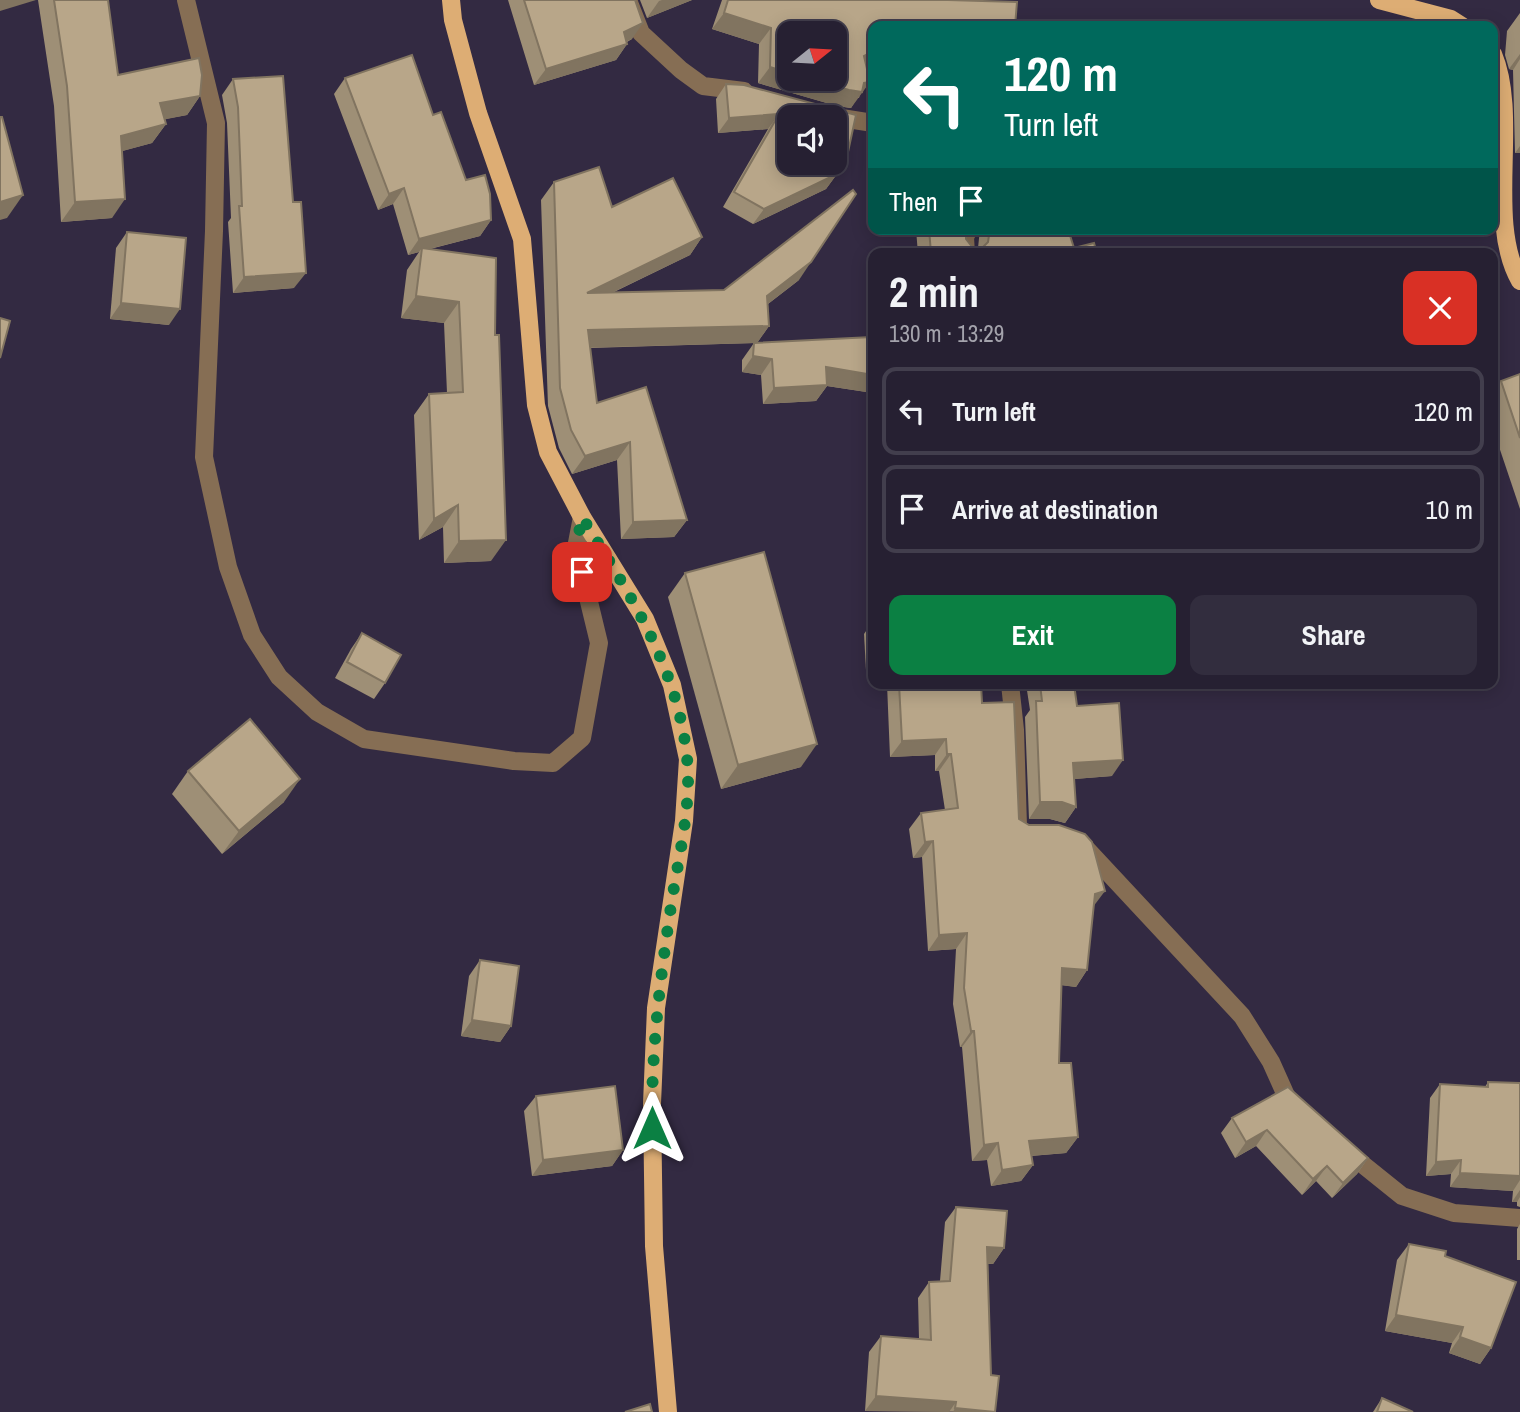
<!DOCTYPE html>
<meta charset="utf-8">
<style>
:root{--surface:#262032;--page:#322d3e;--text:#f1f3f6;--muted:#a4a3ac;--line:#423e4d;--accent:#0b8043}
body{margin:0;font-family:"Archivo Narrow",sans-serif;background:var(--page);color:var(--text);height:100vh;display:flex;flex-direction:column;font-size:26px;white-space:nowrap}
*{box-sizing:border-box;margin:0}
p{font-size:23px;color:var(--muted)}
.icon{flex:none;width:38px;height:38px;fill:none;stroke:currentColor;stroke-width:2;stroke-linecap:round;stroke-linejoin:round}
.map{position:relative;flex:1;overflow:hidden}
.sheet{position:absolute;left:868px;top:248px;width:630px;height:441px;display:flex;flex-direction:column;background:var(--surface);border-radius:14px;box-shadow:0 4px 18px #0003,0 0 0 2px var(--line)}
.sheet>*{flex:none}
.guide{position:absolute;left:868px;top:21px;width:630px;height:214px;border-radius:14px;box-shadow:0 4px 18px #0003,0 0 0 2px var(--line);background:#00695c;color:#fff;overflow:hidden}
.needle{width:46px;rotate:72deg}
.buttons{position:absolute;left:777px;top:21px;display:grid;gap:14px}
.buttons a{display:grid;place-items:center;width:70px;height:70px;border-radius:14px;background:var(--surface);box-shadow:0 4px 18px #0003,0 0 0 2px var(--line);font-size:35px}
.pin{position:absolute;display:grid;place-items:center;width:60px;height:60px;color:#fff;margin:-30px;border-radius:14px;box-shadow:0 4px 10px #0006}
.me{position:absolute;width:77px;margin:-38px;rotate:0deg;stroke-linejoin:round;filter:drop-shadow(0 0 5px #0008)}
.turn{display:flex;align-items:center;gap:24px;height:147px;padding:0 21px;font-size:32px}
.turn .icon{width:91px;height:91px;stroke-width:2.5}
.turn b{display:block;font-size:49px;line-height:60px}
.then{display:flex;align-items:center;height:66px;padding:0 21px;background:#0003;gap:14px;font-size:26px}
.round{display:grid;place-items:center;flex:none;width:74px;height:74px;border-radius:14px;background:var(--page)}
.overview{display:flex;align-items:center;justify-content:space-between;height:119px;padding:0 21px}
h1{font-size:42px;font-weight:800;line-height:52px}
.cta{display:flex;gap:14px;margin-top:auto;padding:14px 21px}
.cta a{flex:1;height:80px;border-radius:14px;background:var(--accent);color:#fff;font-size:28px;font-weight:800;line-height:80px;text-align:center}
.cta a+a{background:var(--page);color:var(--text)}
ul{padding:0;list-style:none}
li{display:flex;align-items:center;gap:21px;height:88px;margin:0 14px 10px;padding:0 7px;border:4px solid var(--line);border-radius:14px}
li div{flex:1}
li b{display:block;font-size:26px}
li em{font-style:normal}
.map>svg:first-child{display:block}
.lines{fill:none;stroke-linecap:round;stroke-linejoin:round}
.minor{stroke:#866e54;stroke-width:18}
.major{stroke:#ddad74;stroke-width:18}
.wall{fill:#9e8f76}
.shaded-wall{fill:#817460}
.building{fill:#b8a689;stroke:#817460;stroke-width:2;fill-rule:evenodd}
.route{stroke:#0b8043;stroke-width:12;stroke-dasharray:0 21.6}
</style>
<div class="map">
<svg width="1520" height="1412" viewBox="0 0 1520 1412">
<rect width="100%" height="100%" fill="#332a42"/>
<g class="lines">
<g class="minor">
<polyline points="186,0 216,123 214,231 204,457 228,567 252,635 279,677 317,712 364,739 514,761 553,763 582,738 599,643 576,548 582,517"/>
<polyline points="628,0 641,33 681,70 703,86 744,91"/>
<polyline points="835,117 873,123"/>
<polyline points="966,254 965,237 969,229"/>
<polyline points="1010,684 1015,730 1018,826"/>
<polyline points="1079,841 1242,1016 1271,1062 1288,1100 1296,1107"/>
<polyline points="1346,1151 1402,1196 1454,1213 1520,1218"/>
</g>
<g class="major">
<polyline points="451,0 453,20 478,113 522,239 536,405 548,452 582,517 645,619 672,685 688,759 684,821 656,1008 652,1104 654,1246 668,1412"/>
<polyline points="1379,0 1451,19 1462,26"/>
<path d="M1493,54C1520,118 1485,220 1520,281"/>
</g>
</g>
<g class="wall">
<polygon points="38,0 108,0 118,75 200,96 187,115 165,119 166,124 152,143 122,151 112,218 61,222 54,106"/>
<polygon points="508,0 635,0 632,39 627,42 627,44 616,60 534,85"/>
<polygon points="640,0 692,0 647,18"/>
<polygon points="722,0 948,0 1015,26 873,26 873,64 867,66 859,98 857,98 851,108 837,106 758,83 759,44 712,29"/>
<polygon points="1520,13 1520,153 1515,153 1513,70 1509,69 1505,55 1507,31"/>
<polygon points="345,78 433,115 466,180 491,220 480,236 430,249 496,258 491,561 444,563 443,527 419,540 414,415 429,394 447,393 444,323 401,318 407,270 419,252 408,255 393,204 378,210 334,94"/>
<polygon points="233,79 294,288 233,293 228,222 231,218 227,123 222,95"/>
<polygon points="726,84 744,85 837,174 826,189 753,224 723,207 768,129 718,133 716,99"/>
<polygon points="554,182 612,207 702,237 690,255 612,293 724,290 799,280 768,304 769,326 757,343 873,337 873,393 827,386 816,401 763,404 761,375 742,372 742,360 754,343 590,348 597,403 646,387 687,520 674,537 621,539 617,460 572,474 559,448 548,406 541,200"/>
<polygon points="916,229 966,229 966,239 973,248 978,248 980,229 1068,229 1074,248 1097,254 918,254"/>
<polygon points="127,232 169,325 110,319 116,248"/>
<polygon points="1520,374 1520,509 1493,429 1493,392 1501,381"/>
<polygon points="685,573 801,767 721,789 668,597"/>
<polygon points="873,621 873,670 866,670 864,634"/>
<polygon points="362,633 385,683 374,699 335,678 351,649"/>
<polygon points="887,684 981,684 982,703 1019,819 1094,906 1087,970 1076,987 1062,985 1059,1063 1078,1137 1066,1153 1031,1156 1033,1165 1021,1181 991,1186 987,1160 972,1161 962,1047 960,1047 953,1004 956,949 928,951 922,857 913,858 909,829 921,813 945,810 939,771 935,771 935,755 890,757"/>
<polygon points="1026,684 1074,684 1077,706 1112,776 1074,779 1076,807 1065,823 1050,819 1029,819 1025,717 1030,710"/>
<polygon points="188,771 284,802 222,854 172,794"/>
<polygon points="480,960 511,1026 500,1042 461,1036 469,976"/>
<polygon points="1488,1082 1520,1083 1520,1207 1517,1206 1517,1202 1512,1202 1513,1191 1450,1187 1451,1174 1426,1176 1430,1098 1440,1084 1485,1087"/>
<polygon points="536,1096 623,1150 612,1166 532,1176 524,1111"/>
<polygon points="1232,1118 1368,1158 1357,1174 1332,1198 1316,1181 1302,1195 1256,1146 1235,1158 1221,1133"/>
<polygon points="956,1207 1004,1248 993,1264 988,1264 991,1375 995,1412 865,1411 869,1352 881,1336 919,1339 918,1298 929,1282 940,1281 945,1222"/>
<polygon points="1520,1224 1520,1260 1517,1260 1517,1229"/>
<polygon points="1409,1244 1445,1256 1491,1348 1480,1364 1449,1353 1452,1343 1385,1331 1397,1260"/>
<polygon points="1382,1398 1413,1412 1373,1412"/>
</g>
<g class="shaded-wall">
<polygon points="0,0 36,0 0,11"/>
<polygon points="662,0 692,0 647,18 659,1"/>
<polygon points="724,13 771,28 759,44 712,29"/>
<polygon points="643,23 632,39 612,48 624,32"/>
<polygon points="627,44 616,60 534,85 546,69"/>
<polygon points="873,51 873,64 859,69 864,56"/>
<polygon points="1520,54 1520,59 1513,70 1509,69"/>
<polygon points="770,67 789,73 789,79 811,79 864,83 870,82 851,108 837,106 758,83"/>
<polygon points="200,96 187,115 147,123 160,103"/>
<polygon points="779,114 768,129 718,133 729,118"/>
<polygon points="166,124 152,143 108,155 121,136"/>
<polygon points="1520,146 1520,153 1515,153"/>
<polygon points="837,174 826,189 753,224 764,209"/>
<polygon points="404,188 393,204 378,210 389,194"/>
<polygon points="23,195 7,218 0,220 0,202"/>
<polygon points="125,199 112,218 61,222 75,202"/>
<polygon points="491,220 480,236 421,251 422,248 419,252 408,255 419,239"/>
<polygon points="702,237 690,255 574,311 587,293"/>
<polygon points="811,262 799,280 755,314 767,296"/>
<polygon points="306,273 294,288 233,293 244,277"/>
<polygon points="416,296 459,302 444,323 401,318"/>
<polygon points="121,303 180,309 169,325 110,319"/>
<polygon points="769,326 757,343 575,348 588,330"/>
<polygon points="753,356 772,359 761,375 742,372"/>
<polygon points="826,367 873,375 873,393 827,386 816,401 763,404 774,388"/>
<polygon points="630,442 617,460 572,474 585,456"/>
<polygon points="458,505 443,527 419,540 434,519"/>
<polygon points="687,520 674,537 621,539 633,522"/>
<polygon points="506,540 491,561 444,563 459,541"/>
<polygon points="873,659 873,670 866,670"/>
<polygon points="946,739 935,755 890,757 902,741"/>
<polygon points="817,744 801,767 721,789 738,765"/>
<polygon points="947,754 951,754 939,771 935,771"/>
<polygon points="1123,760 1112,776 1062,780 1073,763"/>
<polygon points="300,779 284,802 222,854 239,831"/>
<polygon points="1040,802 1062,802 1076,807 1065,823 1050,819 1029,819"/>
<polygon points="933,841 922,857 913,858 925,842"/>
<polygon points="1105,891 1093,907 1095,894"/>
<polygon points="967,933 956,949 928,951 939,935"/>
<polygon points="1062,968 1087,970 1076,987 1051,984"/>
<polygon points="472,1020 511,1026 500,1042 461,1036"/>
<polygon points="971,1031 974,1031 962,1047 960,1047"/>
<polygon points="1267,1130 1256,1146 1235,1158 1246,1142"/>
<polygon points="1078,1137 1066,1153 1017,1157 1029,1141"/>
<polygon points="998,1143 987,1160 972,1161 984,1145"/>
<polygon points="623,1150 612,1166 532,1176 543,1160"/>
<polygon points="1368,1158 1357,1174 1332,1198 1343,1183"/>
<polygon points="1461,1160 1451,1174 1426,1176 1436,1162"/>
<polygon points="1033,1165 1021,1181 991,1186 1002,1170"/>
<polygon points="1327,1166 1316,1181 1302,1195 1313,1179"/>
<polygon points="1460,1173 1520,1176 1520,1180 1513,1191 1450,1187"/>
<polygon points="1520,1190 1520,1197 1517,1202 1512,1202"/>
<polygon points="987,1247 1004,1248 993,1264 976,1263"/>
<polygon points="1396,1315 1463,1327 1452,1343 1385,1331"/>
<polygon points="1460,1337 1491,1348 1480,1364 1449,1353"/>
<polygon points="876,1396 956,1402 949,1412 865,1411"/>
<polygon points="955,1408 988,1412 953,1412"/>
</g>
<g class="building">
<polygon points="54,0 108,0 118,75 199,58 202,75 200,96 160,103 166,124 121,136 125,199 75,202 67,86"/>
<polygon points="524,0 635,0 643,23 624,32 627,44 546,69"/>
<polygon points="728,0 948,0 1017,2 1015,26 958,26 958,25 955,26 873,26 873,51 864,56 870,82 864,83 862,92 849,90 811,79 835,79 835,33 789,33 789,73 770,67 771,28 724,13"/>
<polygon points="412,55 433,115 441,112 466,180 485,175 490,194 491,220 419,239 404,188 389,194 345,78"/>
<polygon points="283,76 293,202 301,202 306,273 244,277 239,206 242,206 238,107 233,79"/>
<path d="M726,84L744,85L856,115L848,152L837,174L764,209L734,192L779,114L729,118ZM789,117H835V163H789Z"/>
<polygon points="0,117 2,117 23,195 0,202"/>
<polygon points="599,167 612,207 673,178 702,237 587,293 724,290 853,190 856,194 811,262 767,296 769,326 588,330 597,403 646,387 687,520 633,522 630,442 585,456 571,430 560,388 554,182"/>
<polygon points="929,229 966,229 966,239 973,248 983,247 988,242 990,229 1068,229 1074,248 1094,243 1097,254 929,254 931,253"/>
<polygon points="127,232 186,238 180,309 121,303"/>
<polygon points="422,248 496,258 495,335 499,335 506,540 459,541 458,505 434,519 429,394 463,392 459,302 416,296"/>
<polygon points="0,318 10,321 0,358"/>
<polygon points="872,337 873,337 873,375 826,367 827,385 774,388 772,359 753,356 754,343"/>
<polygon points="1520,374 1520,438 1501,381"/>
<polygon points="764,552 817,744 738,765 685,573"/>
<polygon points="362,633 401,655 385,683 347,662"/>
<polygon points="899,684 981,684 982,703 1014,702 1019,819 1029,825 1059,825 1085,834 1092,842 1105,891 1095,894 1087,970 1062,968 1059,1063 1071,1063 1078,1137 1029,1141 1033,1165 1002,1170 998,1143 984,1145 974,1031 971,1031 964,988 967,933 939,935 933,841 925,842 921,813 958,808 951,754 947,754 946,739 902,741"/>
<polygon points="1040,684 1074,684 1077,706 1119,703 1123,760 1073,763 1076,807 1062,802 1040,802 1036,701 1042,701"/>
<polygon points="250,719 300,779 239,831 188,771"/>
<polygon points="480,960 519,966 511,1026 472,1020"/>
<polygon points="1488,1082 1520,1083 1520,1176 1460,1173 1461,1160 1436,1162 1440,1084 1488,1087"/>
<polygon points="615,1086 623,1150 543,1160 536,1096"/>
<polygon points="1288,1087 1368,1158 1343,1183 1327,1166 1313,1179 1267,1130 1246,1142 1232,1118"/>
<polygon points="956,1207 1007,1211 1004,1248 987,1247 991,1375 999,1376 995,1412 955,1408 956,1402 876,1396 881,1336 931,1340 929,1282 950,1281"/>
<polygon points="1409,1244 1446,1251 1445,1256 1516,1282 1491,1348 1460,1337 1463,1327 1396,1315"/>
<polygon points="1382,1398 1413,1412 1377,1412"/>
<polygon points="650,1404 652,1412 625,1412"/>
</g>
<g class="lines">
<path class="route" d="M582,572L576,548L582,517C629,593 678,667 687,758C692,806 678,859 671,906C660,980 651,1053 652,1128"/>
</g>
</svg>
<div class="buttons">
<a><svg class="needle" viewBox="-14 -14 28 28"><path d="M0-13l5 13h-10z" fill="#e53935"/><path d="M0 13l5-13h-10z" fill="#a4a3ac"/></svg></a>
<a><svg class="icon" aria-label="sound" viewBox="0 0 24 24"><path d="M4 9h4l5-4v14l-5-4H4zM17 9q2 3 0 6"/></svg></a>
</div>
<div class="pin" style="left:582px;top:572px;background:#d93025"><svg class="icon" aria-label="arrive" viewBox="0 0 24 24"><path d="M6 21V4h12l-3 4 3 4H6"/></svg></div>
<svg class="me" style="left:652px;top:1128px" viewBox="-20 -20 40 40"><path d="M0-17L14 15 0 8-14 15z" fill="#0b8043" stroke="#fff" stroke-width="4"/></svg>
<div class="guide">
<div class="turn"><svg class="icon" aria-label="left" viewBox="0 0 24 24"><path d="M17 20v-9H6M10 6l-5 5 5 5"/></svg><div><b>120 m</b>Turn left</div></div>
<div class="then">Then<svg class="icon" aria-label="arrive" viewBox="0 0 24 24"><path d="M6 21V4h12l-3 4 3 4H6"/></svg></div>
</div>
<section class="sheet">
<div class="overview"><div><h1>2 min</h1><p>130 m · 13:29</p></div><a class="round" style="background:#d93025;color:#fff"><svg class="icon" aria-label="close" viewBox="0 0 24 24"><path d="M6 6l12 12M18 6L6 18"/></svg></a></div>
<ul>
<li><svg class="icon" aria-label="left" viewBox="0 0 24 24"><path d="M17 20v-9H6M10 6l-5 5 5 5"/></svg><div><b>Turn left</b></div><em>120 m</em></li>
<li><svg class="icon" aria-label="arrive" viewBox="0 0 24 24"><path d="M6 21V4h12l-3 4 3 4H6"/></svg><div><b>Arrive at destination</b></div><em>10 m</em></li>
</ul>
<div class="cta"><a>Exit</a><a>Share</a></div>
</section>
</div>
